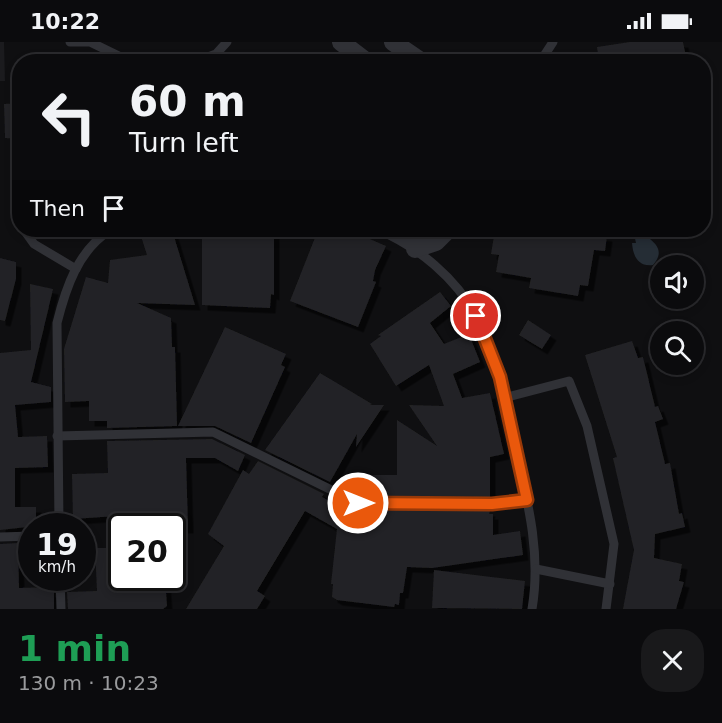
<!DOCTYPE html>
<meta charset="utf-8">
<style>
:root{--surface:#0b0b0d;--page:#19191b;--text:#f1f3f6;--muted:#9a9b9d;--line:#2b2b2e}
body{margin:0;font-family:"DejaVu Sans",sans-serif;background:var(--page);color:var(--text);height:100vh;display:flex;flex-direction:column;font-size:22px;white-space:nowrap}
*{box-sizing:border-box;margin:0}
p{font-size:20px;color:var(--muted)}
.icon{flex:none;width:33px;height:33px;fill:none;stroke:currentColor;stroke-width:2;stroke-linecap:round;stroke-linejoin:round}
.map{position:relative;height:567px;overflow:hidden}
.panel{display:flex;flex-direction:column;background:var(--surface);flex:1}
.panel>*{flex:none}
.hud{position:absolute;left:12px;top:12px;width:699px;height:183px;border-radius:24px;box-shadow:0 3px 9px #0003,0 0 0 2px var(--line);background:#0b0b0d;color:var(--text);overflow:hidden}
.fabs{position:absolute;left:650px;top:213px;display:grid;gap:12px}
.fabs a{display:grid;place-items:center;width:54px;height:54px;border-radius:50%;background:var(--surface);box-shadow:0 3px 9px #0003,0 0 0 2px var(--line);font-size:30px}
.speed{position:absolute;left:18px;top:471px;display:flex;gap:12px;font-size:30px;font-weight:700;text-align:center}
.speed>*{display:grid;place-content:center;width:78px;height:78px;border-radius:50%;background:var(--surface);box-shadow:0 3px 9px #0003,0 0 0 2px var(--line);line-height:1}
.speed small{font-size:15px;font-weight:400}
.speed .limit{border:3px solid #111;border-radius:9px;background:#fff;color:#111}
.pin{position:absolute;display:grid;place-items:center;width:51px;height:51px;color:#fff;margin:-26px;border:3px solid #fff;border-radius:50%;box-shadow:0 2px 6px #0007}
.me{position:absolute;width:66px;margin:-33px;rotate:90deg;stroke-linejoin:round;filter:drop-shadow(0 0 4px #0008)}
.turn{display:flex;align-items:center;gap:21px;height:126px;padding:0 18px;font-size:27px}
.turn .icon{width:78px;height:78px;stroke-width:2.5}
.turn b{display:block;font-size:42px;line-height:51px}
.then{display:flex;align-items:center;height:57px;padding:0 18px;background:#0003;gap:12px;font-size:22px}
.round{display:grid;place-items:center;flex:none;width:63px;height:63px;border-radius:24px;background:var(--page)}
.headline{display:flex;align-items:center;justify-content:space-between;height:102px;padding:0 18px}
h1{font-size:36px;font-weight:600;line-height:45px;color:#1e9e55}
.status{display:flex;justify-content:space-between;align-items:center;height:42px;padding:0 30px;background:var(--surface);direction:ltr}
.status svg{height:16px;fill:currentColor}
.map>svg:first-child{display:block}
.built{fill:#1b1b1e}
.water{fill:#252d35}
.building{fill:#222225;filter:url(#shadow)}
.lines{fill:none;stroke-linecap:round;stroke-linejoin:round}
.lane{stroke:#303136;stroke-width:9}
.street{stroke:#303136;stroke-width:18}
.route-casing{stroke:#983908;stroke-width:15}
.route{stroke:#ea580c;stroke-width:10}
</style>
<div class="status"><b>10:22</b><svg viewBox="0 0 49 12"><path d="M0 12V9h3v3zM5 12V6h3v6zM10 12V3h3v9zM15 12V0h3v12zM26 1h20v11H26zM47 4h2v5h-2z"/></svg></div>
<div class="map">
<svg width="722" height="567" viewBox="0 0 722 567">
<defs>
<filter id="shadow"><feDropShadow dx="5.5" dy="5.5" stdDeviation="0" flood-color="#0009"/></filter>
</defs>
<rect width="100%" height="100%" fill="#0f0f11"/>
<polygon class="built" points="0,0 4,0 5,39 0,39"/>
<path class="water" d="M633,188H649L650,197C660,205 662,213 653,223C638,225 633,214 632,201H636Z"/>
<g class="building">
<polygon points="630,0 683,0 686,15 657,20 599,20 597,5"/>
<polygon points="20,61 20,97 5,96 4,62"/>
<polygon points="139,188 172,188 195,263 137,261 171,276 172,305 175,305 177,384 107,386 107,379 89,379 89,359 65,360 64,307 86,235 108,241 110,218 147,213"/>
<polygon points="202,188 274,188 274,253 271,252 270,266 202,263"/>
<polygon points="318,188 349,188 386,204 375,228 373,239 376,240 358,285 290,259"/>
<polygon points="495,188 568,188 607,194 605,209 594,208 588,244 580,243 578,254 529,246 531,236 496,230 499,213 491,212"/>
<polygon points="0,216 16,220 16,237 5,279 0,278"/>
<polygon points="30,242 53,247 31,340 51,345 51,360 15,363 18,395 47,394 48,425 15,426 15,465 36,465 36,484 0,488 0,311 31,308"/>
<polygon points="440,250 451,264 430,281 444,302 469,292 480,320 453,332 462,356 490,351 504,412 490,415 490,455 360,454 356,452 356,433 397,433 397,378 437,404 409,363 444,364 429,323 396,344 370,302 381,294 378,293"/>
<polygon points="528,278 551,293 542,307 519,293"/>
<polygon points="225,285 286,312 281,323 285,325 251,401 215,384 178,384"/>
<polygon points="632,299 638,316 643,315 655,365 658,364 663,377 655,380 665,422 670,421 679,472 682,471 685,485 655,492 654,516 682,522 679,539 684,540 676,567 623,567 634,508 613,416 617,415 585,313"/>
<polygon points="320,331 372,362 370,363 384,363 356,405 357,392 330,440 265,408"/>
<polygon points="212,397 245,413 238,429 215,416 186,416 188,486 117,484 117,474 73,477 72,432 108,431 107,399"/>
<polygon points="258,419 324,452 322,455 356,473 356,467 490,469 489,472 493,472 493,493 520,489 523,513 432,526 407,525 403,551 400,551 399,563 395,562 394,565 337,558 332,555 333,542 331,542 337,487 305,469 257,549 265,554 257,567 186,567 224,504 208,492 243,428 249,432"/>
<polygon points="18,501 19,546 50,545 50,550 54,550 54,567 0,567 0,502"/>
<polygon points="95,506 122,506 122,536 165,536 167,564 163,567 68,567 67,550 97,549"/>
<polygon points="434,528 525,539 522,567 432,566"/>
</g>
<g class="lines">
<g class="lane">
<polyline points="70,0 90,0 125,17 208,15 216,12 227,0"/>
<polyline points="540,20 553,0"/>
<polyline points="24,188 34,202 76,227"/>
<path d="M379,188C418,205 456,236 476,274C496,312 504,355 513,396C526,453 542,509 532,567"/>
<polyline points="504,356 569,339 587,384 614,502 606,567"/>
<polyline points="57,394 213,390 358,461 492,462 527,458"/>
<path d="M59,484L57,281C66,245 78,209 110,188"/>
<polyline points="0,495 32,494"/>
<polyline points="536,527 610,542"/>
<polyline points="60,536 61,567"/>
</g>
<g class="street">
<polyline points="341,0 367,20"/>
<polyline points="393,0 422,20"/>
<polyline points="415,188 415,207 436,200 448,188"/>
</g>
</g>
<g class="lines">
<defs>
<polyline id="route" points="358,461 492,462 527,458 500,335 476,274"/>
</defs>
<use href="#route" class="route-casing"/>
<use href="#route" class="route"/>
</g>
</svg>
<div class="fabs">
<a><svg class="icon" aria-label="sound" viewBox="0 0 24 24"><path d="M4 9h4l5-4v14l-5-4H4zM17 9q2 3 0 6"/></svg></a>
<a><svg class="icon" aria-label="search" viewBox="0 0 24 24"><circle cx="10" cy="10" r="6"/><path d="M15 15l6 6"/></svg></a>
</div>
<div class="speed"><div>19<small>km/h</small></div><div class="limit">20</div></div>
<div class="pin" style="left:476px;top:274px;background:#d93025"><svg class="icon" aria-label="arrive" viewBox="0 0 24 24"><path d="M6 21V4h12l-3 4 3 4H6"/></svg></div>
<svg class="me" style="left:358px;top:461px" viewBox="-20 -20 40 40"><circle r="17" fill="#ea580c" stroke="#fff" stroke-width="3"/><path d="M0-11L8 9 0 5-8 9z" fill="#fff"/></svg>
<div class="hud">
<div class="turn"><svg class="icon" aria-label="left" viewBox="0 0 24 24"><path d="M17 20v-9H6M10 6l-5 5 5 5"/></svg><div><b>60 m</b>Turn left</div></div>
<div class="then">Then<svg class="icon" aria-label="arrive" viewBox="0 0 24 24"><path d="M6 21V4h12l-3 4 3 4H6"/></svg></div>
</div>
</div>
<section class="panel">
<div class="headline"><div><h1>1 min</h1><p>130 m · 10:23</p></div><a class="round"><svg class="icon" aria-label="close" viewBox="0 0 24 24"><path d="M6 6l12 12M18 6L6 18"/></svg></a></div>
</section>
